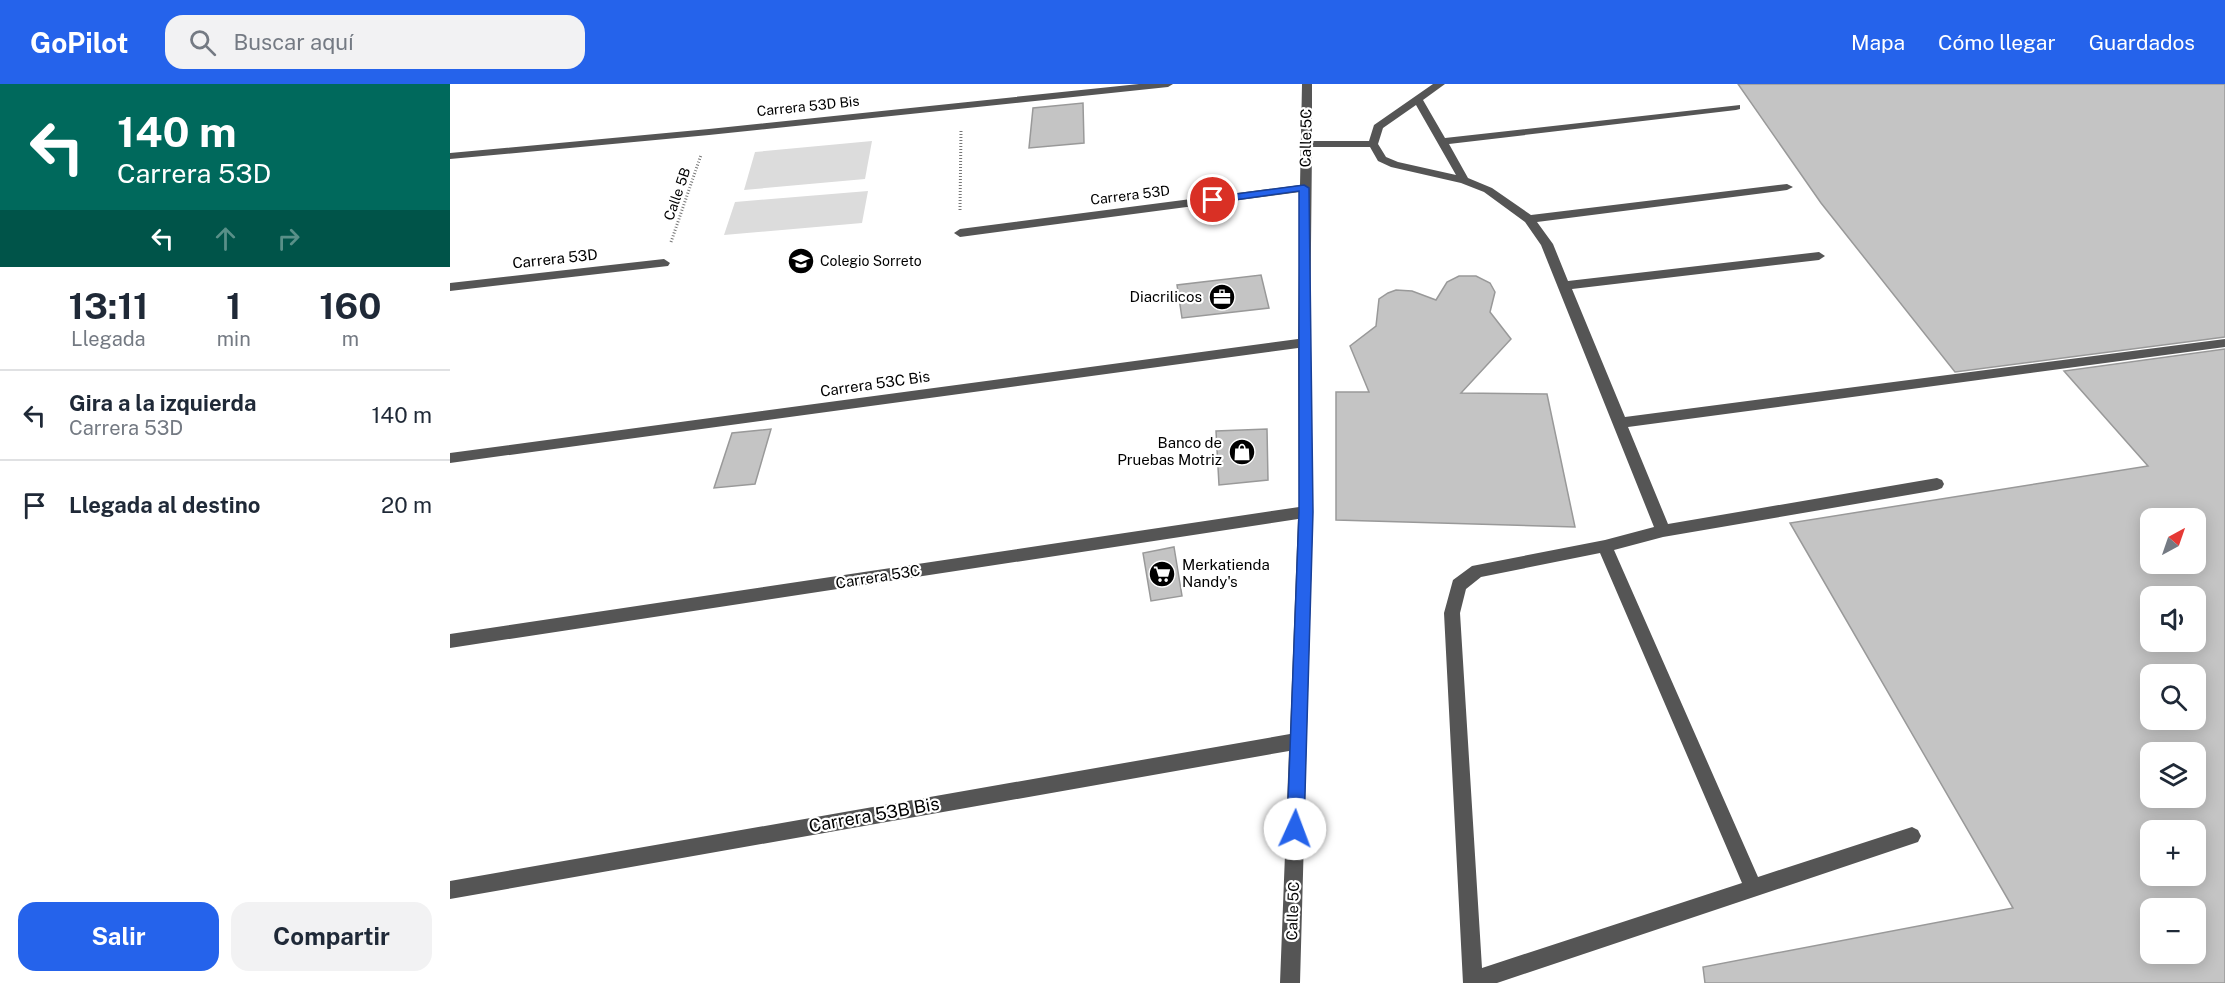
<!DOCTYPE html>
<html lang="es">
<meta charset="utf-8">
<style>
:root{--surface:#fff;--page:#f2f2f3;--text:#1f2937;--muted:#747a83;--line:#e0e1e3;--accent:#2563eb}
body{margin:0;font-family:"Public Sans",sans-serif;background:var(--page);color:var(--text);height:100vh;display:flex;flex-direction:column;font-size:22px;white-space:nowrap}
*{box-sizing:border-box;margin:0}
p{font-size:20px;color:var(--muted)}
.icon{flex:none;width:33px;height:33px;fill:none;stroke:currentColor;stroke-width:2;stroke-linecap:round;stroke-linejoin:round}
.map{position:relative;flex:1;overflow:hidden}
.sheet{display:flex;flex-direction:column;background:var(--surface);width:450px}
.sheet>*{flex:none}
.banner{background:#00695c;color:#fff;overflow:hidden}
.needle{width:39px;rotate:40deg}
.buttons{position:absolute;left:1690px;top:424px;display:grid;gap:12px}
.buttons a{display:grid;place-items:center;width:66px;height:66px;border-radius:12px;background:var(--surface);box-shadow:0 3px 15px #0003;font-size:30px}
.pin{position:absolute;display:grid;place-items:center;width:51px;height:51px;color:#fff;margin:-26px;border:3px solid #fff;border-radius:50%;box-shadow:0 2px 6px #0007}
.me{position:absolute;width:66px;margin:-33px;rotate:2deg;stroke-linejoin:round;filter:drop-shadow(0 0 4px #0008)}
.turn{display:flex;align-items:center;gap:21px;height:126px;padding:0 18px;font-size:27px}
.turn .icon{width:78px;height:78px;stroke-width:2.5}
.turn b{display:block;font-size:42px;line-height:51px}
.lanes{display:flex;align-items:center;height:57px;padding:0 18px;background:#0003;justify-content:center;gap:30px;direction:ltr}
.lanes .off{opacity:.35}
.eta{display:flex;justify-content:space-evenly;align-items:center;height:102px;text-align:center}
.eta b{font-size:36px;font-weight:700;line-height:42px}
.primary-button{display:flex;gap:12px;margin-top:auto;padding:12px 18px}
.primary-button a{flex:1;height:69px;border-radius:18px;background:var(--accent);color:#fff;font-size:24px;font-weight:700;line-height:69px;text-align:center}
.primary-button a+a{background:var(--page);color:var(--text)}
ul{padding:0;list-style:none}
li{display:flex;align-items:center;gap:18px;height:90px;padding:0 18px;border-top:2px solid var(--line)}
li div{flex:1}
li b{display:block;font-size:22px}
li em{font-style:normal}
header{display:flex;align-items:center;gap:36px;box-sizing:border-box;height:84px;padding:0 30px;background:var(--accent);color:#fff}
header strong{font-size:28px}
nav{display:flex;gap:33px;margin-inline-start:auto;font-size:21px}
.search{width:420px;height:54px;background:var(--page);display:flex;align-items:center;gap:15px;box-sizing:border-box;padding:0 21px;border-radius:18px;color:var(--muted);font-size:22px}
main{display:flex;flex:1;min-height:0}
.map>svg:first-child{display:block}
.green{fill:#dcdcdc}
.building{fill:#c4c4c4;stroke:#999;stroke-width:1.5;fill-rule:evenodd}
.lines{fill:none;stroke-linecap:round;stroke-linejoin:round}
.path{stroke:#777;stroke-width:3;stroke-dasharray:1 2;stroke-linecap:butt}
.minor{fill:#555;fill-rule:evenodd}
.route{fill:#2563eb;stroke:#184099;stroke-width:1.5}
.labels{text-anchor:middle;stroke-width:4.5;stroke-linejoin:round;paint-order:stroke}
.far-street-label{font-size:14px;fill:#000;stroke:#fff}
.far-poi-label{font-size:14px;fill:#000;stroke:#fff;text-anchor:start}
.street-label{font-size:15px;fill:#000;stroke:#fff}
.poi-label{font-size:15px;fill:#000;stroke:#fff;text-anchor:end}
.near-street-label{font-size:18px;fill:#000;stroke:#fff}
</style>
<header>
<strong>GoPilot</strong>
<div class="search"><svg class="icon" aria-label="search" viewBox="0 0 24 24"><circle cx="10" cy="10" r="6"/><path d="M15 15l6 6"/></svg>Buscar aquí</div>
<nav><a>Mapa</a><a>Cómo llegar</a><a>Guardados</a></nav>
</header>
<main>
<section class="sheet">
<div class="banner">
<div class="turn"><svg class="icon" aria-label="left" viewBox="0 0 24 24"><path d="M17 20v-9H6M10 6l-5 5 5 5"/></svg><div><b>140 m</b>Carrera 53D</div></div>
<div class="lanes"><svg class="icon" aria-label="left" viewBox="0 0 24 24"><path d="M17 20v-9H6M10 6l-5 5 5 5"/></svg><svg class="icon off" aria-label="ahead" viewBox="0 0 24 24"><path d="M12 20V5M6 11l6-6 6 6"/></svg><svg class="icon off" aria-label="right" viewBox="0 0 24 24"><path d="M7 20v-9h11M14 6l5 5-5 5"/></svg></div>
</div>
<div class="eta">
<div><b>13:11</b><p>Llegada</p></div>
<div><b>1</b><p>min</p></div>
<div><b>160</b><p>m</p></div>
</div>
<ul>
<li><svg class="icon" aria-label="left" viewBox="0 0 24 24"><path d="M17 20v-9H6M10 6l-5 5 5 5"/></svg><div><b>Gira a la izquierda</b><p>Carrera 53D</p></div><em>140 m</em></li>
<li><svg class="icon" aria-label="arrive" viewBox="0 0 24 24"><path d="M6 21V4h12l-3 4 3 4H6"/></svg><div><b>Llegada al destino</b></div><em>20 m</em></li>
</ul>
<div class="primary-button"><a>Salir</a><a>Compartir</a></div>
</section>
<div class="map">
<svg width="1775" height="899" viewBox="0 0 1775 899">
<rect width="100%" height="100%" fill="#fff"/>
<g class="green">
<polygon points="422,57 415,95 294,106 305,68"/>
<polygon points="418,107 412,139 274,151 285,118"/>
</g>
<g class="building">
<polygon points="1288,0 1775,0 1775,253 1505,288 1371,119"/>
<polygon points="633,19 634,59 579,64 583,24"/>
<polygon points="811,191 819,224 732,234 727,201"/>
<polygon points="1009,192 1026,192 1040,199 1045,208 1040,228 1061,255 1011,309 1097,310 1125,443 886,436 886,308 919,308 900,262 926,242 929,215 938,209 946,206 962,207 986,216 997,198"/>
<path d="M1775,265V899H1255L1253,883L1563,824L1340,439L1698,382L1614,287ZM1701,435H1746V480H1701ZM1701,513H1746V558H1701ZM1701,591H1746V636H1701ZM1701,669H1746V714H1701ZM1701,747H1746V792H1701ZM1701,825H1746V870H1701Z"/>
<polygon points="321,345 305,400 264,404 282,349"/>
<polygon points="817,345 818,396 769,401 766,347"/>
<polygon points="724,463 732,512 701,517 693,469"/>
</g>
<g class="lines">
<g class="path">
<polyline points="510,126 511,46"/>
<polyline points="221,158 251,71"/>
</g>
<g class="minor">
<polygon points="689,0 723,0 718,3 259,51 0,75 0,69 259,45"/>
<path d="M852,0H862V57H919L924,41L983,0H995L973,16L995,54L1290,21V25L1286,26L999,60L1018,94L1042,104L1081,131L1337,100L1343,103L1337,106L1087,138L1103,160L1118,197L1369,168L1375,172L1369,176L1122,205L1175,333L1775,255V263L1178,343L1218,440L1487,394L1492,396L1494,400L1492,404L1487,406L1213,453L1164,466L1308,793L1462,743L1468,746L1471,752L1468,758L1047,899H1013L994,529L1003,496L1022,482L1155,456L1204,443L1091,161L1075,138L1034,108L1011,99L941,83L928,77L920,63H862L860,259L863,428L850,899H830L839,667L0,815V797L840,650L848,435L0,564V550L849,423L848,264L0,379V369L848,255L850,108L510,153L504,149L510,145L850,101ZM966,21L1006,91L948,78L936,73L928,60L933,44ZM1150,469L1292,799L1032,884L1010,529L1016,505L1031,493Z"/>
<polygon points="214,175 220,179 218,182 0,207 0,199"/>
</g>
</g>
<polygon class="route" points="854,101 859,104 863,428 854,745 851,751 845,753 839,751 837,745 849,428 849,107 763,119 757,116 763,113"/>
<defs>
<symbol id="school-disc" viewBox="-11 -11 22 22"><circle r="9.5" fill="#000" stroke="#fff"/><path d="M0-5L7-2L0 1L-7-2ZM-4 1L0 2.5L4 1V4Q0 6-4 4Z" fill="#fff"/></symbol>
<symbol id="office-disc" viewBox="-11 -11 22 22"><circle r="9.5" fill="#000" stroke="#fff"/><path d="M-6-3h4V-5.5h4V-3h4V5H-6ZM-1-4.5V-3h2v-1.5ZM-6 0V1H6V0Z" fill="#fff"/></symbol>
<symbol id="shop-disc" viewBox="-11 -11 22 22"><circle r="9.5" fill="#000" stroke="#fff"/><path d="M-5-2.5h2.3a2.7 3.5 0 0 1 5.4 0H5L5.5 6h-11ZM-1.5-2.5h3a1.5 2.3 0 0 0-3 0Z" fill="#fff"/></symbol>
<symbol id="supermarket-disc" viewBox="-11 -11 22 22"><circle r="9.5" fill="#000" stroke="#fff"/><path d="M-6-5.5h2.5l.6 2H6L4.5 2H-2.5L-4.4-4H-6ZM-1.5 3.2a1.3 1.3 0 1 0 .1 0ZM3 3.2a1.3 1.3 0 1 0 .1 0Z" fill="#fff"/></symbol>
</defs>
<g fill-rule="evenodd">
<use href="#school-disc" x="336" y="162" width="30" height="30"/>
<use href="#office-disc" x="757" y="198" width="30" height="30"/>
<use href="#shop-disc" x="777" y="353" width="30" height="30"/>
<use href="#supermarket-disc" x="697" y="475" width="30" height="30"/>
</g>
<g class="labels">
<g class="far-street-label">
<text transform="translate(358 22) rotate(-6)" y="5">Carrera 53D Bis</text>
<text transform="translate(227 110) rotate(-71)" y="5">Calle 5B</text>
<text transform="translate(680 111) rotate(-7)" y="5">Carrera 53D</text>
</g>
<g class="far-poi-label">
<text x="370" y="182">Colegio Sorreto</text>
</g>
<g class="street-label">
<text transform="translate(856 54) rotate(-89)" y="5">Calle 5C</text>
<text transform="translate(105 175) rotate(-6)" y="5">Carrera 53D</text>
<text transform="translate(425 300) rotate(-8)" y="5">Carrera 53C Bis</text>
<text transform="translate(428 493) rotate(-9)" y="5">Carrera 53C</text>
<text transform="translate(843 827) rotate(-88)" y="5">Calle 5C</text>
</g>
<g class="poi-label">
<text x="752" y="218">Diacrilicos</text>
<text x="772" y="364">Banco de<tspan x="772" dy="17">Pruebas Motriz</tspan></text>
<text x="732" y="486" text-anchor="start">Merkatienda<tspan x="732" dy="17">Nandy's</tspan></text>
</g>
<g class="near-street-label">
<text transform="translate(424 731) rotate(-10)" y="6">Carrera 53B Bis</text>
</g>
</g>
</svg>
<div class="buttons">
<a><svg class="needle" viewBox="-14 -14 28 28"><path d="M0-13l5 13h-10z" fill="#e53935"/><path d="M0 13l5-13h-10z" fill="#747a83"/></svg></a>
<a><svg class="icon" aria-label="sound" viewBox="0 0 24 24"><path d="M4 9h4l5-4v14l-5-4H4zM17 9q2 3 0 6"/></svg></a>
<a><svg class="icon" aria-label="search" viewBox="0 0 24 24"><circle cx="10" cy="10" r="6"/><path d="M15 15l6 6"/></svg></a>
<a><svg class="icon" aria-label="layers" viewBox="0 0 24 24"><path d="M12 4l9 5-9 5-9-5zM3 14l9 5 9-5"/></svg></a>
<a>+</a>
<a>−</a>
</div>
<div class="pin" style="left:763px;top:116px;background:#d93025"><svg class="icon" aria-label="arrive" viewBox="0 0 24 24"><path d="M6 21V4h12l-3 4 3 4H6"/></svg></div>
<svg class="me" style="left:845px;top:745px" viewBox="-20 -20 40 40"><circle r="19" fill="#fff"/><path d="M0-13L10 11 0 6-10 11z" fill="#2563eb"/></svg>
</div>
</main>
